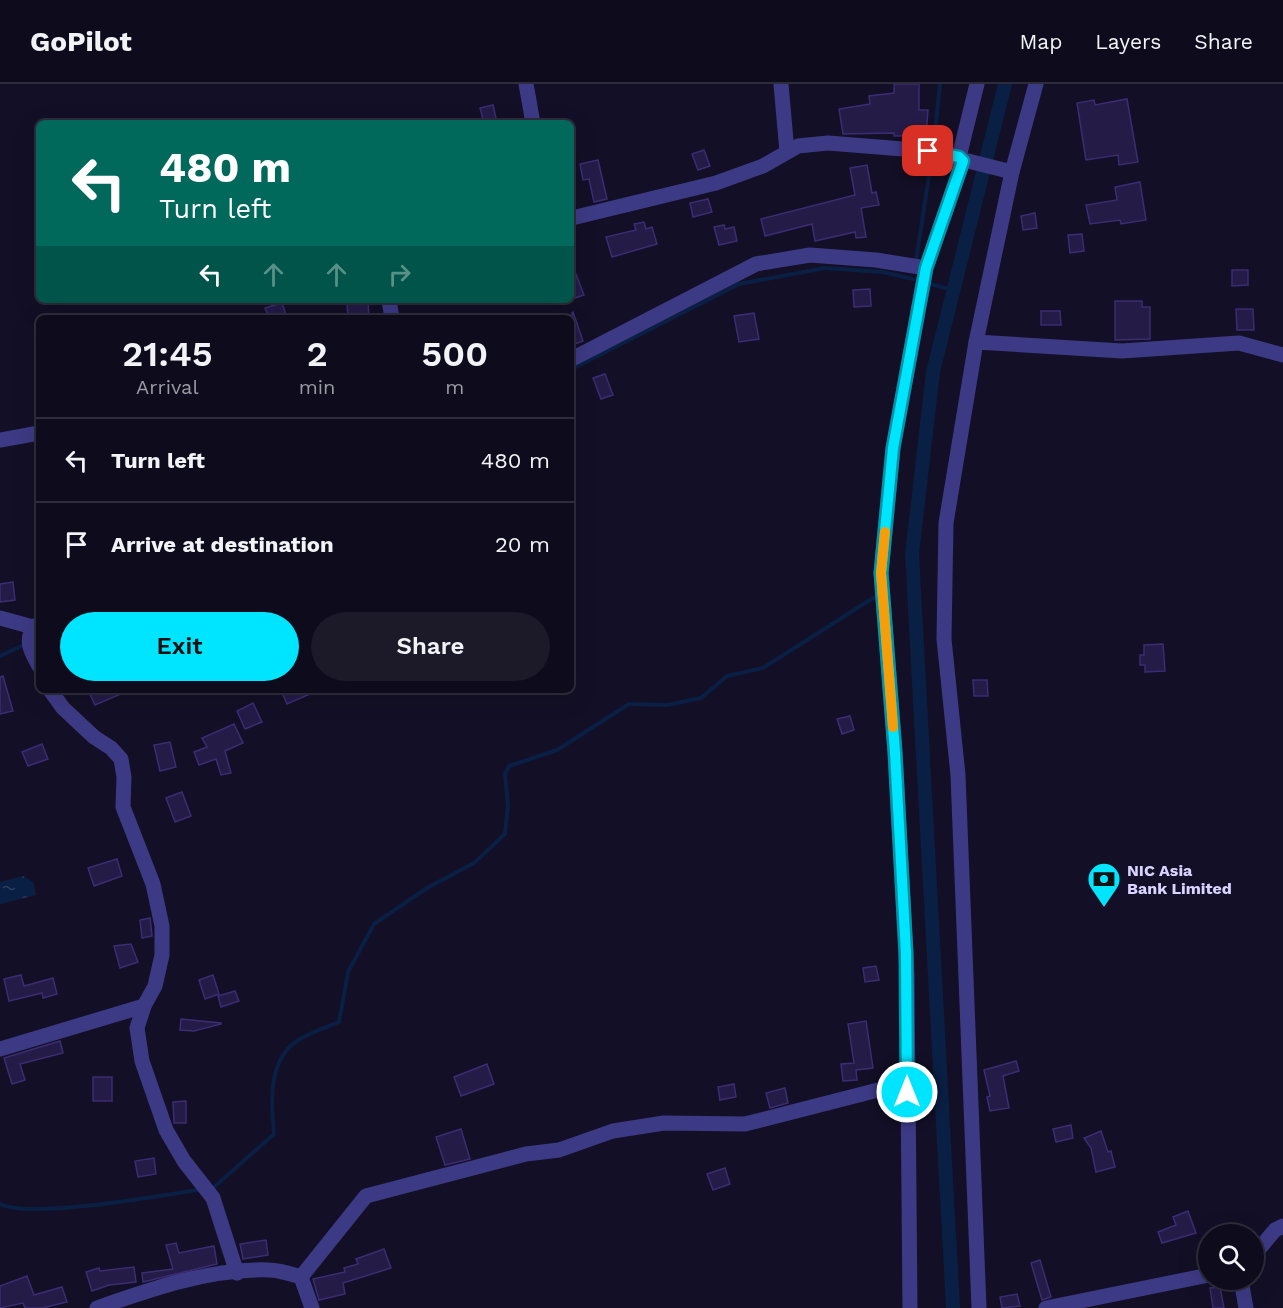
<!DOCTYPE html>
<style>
:root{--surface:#0e0b1c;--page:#1c1929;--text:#f1f3f6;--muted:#9b9ba3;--line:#2e2b3b;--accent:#00e5ff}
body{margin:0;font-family:"Work Sans",sans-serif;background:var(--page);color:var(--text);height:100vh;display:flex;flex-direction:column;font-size:22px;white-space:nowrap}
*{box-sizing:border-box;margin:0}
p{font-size:20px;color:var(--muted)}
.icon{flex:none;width:33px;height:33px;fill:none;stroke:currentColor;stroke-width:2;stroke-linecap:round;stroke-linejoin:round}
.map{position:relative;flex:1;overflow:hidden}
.side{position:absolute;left:36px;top:231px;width:538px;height:378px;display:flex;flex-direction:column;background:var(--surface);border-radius:9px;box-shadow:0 6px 24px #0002,0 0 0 2px var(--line)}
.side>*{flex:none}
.guide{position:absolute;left:36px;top:36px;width:538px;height:183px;border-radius:9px;box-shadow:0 6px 24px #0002,0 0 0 2px var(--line);background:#00695c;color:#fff;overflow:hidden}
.fabs{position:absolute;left:1198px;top:1140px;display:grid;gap:12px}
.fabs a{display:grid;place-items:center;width:66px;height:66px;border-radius:50%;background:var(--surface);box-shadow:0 6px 24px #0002,0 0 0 2px var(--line);font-size:30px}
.pin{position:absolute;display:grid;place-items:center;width:51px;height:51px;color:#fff;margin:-26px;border-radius:12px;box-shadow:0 3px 9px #0006}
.me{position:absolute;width:66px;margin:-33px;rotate:0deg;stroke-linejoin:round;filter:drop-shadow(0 0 4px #0008)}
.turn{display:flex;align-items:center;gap:21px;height:126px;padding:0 24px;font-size:27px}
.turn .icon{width:78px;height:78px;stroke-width:2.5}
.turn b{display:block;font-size:42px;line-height:51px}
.lanes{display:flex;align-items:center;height:57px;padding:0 24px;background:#0003;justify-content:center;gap:30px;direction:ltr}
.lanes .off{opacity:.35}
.eta{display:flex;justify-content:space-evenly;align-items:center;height:102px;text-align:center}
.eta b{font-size:36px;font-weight:600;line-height:42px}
.action{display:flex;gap:12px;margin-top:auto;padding:12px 24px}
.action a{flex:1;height:69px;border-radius:36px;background:var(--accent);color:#111;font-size:24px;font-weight:600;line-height:69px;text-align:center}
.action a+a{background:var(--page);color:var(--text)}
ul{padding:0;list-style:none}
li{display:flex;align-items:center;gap:18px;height:84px;padding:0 24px;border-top:2px solid var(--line)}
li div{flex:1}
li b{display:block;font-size:22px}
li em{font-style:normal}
header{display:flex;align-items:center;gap:36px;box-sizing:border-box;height:84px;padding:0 30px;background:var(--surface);border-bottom:2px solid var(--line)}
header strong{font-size:28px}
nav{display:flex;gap:33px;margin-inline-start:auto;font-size:21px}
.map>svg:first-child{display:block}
.water{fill:url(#water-ripples)}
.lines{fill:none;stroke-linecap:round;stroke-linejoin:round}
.stream{stroke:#0a1f44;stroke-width:4}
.canal{stroke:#0a1f44;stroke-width:14}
.building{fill:#241b47;stroke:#3b2d73;stroke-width:1.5}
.minor{stroke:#3d3a85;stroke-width:15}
.route-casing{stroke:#0095a6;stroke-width:15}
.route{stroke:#00e5ff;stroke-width:10}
.slow{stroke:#f59e0b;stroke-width:10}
.labels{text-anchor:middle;stroke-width:6;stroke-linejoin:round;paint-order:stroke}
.poi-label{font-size:16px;font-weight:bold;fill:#d9d4ff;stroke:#130f26;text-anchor:start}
</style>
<header>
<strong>GoPilot</strong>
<nav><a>Map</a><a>Layers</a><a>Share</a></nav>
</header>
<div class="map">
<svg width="1283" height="1224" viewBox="0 0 1283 1224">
<defs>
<pattern id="water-ripples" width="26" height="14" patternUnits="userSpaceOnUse" patternTransform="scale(1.5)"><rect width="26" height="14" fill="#0a1f44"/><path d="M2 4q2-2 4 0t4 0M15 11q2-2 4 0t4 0" fill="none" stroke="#2d3f60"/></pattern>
</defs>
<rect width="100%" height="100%" fill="#130f26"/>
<polygon class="water" points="23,792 33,798 36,811 0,820 0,798"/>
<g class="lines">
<g class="stream">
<polyline points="934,57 940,0"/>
<polyline points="916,177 932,72"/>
<polyline points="930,200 954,206"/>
<polyline points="572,285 739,200 825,184 883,188 913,195"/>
<polyline points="0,572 26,560"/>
<path d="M213,1104L274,1050C271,1019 267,974 300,955C312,948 326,943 339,938L348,888L374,840L427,804L474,779L505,750L508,721L505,690L509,682L557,666L629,620L667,621L701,614L727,592L763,584L873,514"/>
<path d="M0,1120C30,1135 158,1112 197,1106"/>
</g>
<polyline class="canal" points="953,1224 912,470 933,288 1005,0"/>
</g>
<g class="building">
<polygon points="894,0 919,0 919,26 928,26 926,52 894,52 894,49 843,50 839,25 870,20 869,12 894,9"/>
<polygon points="1127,15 1138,78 1119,81 1118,71 1086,76 1077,19 1094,16 1095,21"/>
<polygon points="493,21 497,39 484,39 480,24"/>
<polygon points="704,66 710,82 698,86 692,70"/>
<polygon points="598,76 607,115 594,118 589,95 583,96 580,80"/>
<polygon points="867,81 872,109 876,108 879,121 861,124 866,153 856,154 855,148 815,157 812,140 765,152 761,135 855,111 850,84"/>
<polygon points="1140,98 1146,136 1121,140 1120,136 1090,140 1086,121 1117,116 1115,103"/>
<polygon points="708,115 712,128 693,133 690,119"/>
<polygon points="1035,129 1037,144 1023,146 1021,132"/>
<polygon points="644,138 646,145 652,143 657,160 612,173 606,153 636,146 634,140"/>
<polygon points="724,141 725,145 734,143 737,157 719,161 714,143"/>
<polygon points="1082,150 1084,167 1070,169 1068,151"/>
<polygon points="572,180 584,211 572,215"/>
<polygon points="1232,186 1248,186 1248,201 1232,202"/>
<polygon points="870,205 871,222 854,223 853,206"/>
<polygon points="368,217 369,234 348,234 347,218"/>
<polygon points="1115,217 1142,217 1142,223 1150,223 1150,255 1115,256"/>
<polygon points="282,219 287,234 269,234 265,224"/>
<polygon points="1236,225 1253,225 1254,246 1237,246"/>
<polygon points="1041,227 1060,227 1061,241 1041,241"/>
<polygon points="573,228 583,257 572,261 572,229"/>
<polygon points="754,229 759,255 739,258 734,232"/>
<polygon points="605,290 613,311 601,315 593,294"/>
<polygon points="13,498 15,516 0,518 0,500"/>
<polygon points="1163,560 1165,587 1145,588 1145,581 1140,581 1140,571 1144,571 1144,561"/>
<polygon points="3,592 13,627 0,630 0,593"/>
<polygon points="973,596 987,596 988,612 974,612"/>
<polygon points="88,606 130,606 95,621"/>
<polygon points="281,606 319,606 287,620"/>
<polygon points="253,619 262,638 245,645 237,627"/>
<polygon points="850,632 854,646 842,650 837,635"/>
<polygon points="234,640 243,659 225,667 231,689 221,691 216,675 199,681 194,668 207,663 202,654"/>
<polygon points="170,658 176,683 160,687 154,661"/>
<polygon points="42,660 48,675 28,682 22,668"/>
<polygon points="182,708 191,732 175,738 166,714"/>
<polygon points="117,775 122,792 94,802 88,784"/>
<polygon points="150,834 152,852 142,854 140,836"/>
<polygon points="131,860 138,878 120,884 114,862"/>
<polygon points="876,882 879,896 865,898 863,884"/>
<polygon points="21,891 24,902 53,894 57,910 43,914 42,909 9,917 4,895"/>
<polygon points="213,891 219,910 205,915 199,896"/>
<polygon points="235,907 239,917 221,923 218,912"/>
<polygon points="181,935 221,939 221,940 194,947 180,946"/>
<polygon points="866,937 873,984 856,986 857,996 843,997 841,980 854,979 848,940"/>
<polygon points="60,957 63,969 20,980 25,996 12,1000 4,974"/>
<polygon points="1016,977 1019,987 1003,992 1009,1024 990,1027 987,1013 990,1012 984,986"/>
<polygon points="487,980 494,1000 461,1012 454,993"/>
<rect x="93" y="993" width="19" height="24"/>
<polygon points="734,1000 736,1013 720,1016 718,1003"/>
<polygon points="785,1004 788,1019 770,1024 766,1009"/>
<polygon points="186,1017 186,1039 174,1039 173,1018"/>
<polygon points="1071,1041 1073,1054 1056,1058 1053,1045"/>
<polygon points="461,1045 470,1075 445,1081 436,1053"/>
<polygon points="1101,1047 1108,1068 1111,1067 1115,1083 1096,1088 1091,1064 1084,1054"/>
<polygon points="154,1074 156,1090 138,1093 135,1077"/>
<polygon points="725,1084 730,1100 713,1106 707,1090"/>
<polygon points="1188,1127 1196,1149 1162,1159 1158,1148 1176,1141 1173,1133"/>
<polygon points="266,1156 268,1171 243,1175 240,1160"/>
<polygon points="176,1159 179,1169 214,1162 217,1180 143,1198 142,1189 173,1185 166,1161"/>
<polygon points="384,1165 391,1184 343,1199 345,1210 319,1216 313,1195 345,1188 344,1184 358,1180 356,1175"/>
<polygon points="1040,1176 1051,1213 1042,1216 1031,1179"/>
<polygon points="134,1183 136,1198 109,1201 92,1207 86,1188 99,1184 100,1187"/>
<polygon points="27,1192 34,1211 62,1203 67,1218 42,1224 25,1224 23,1219 0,1224 0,1202"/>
<polygon points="1220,1203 1224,1224 1213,1224 1210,1204"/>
<polygon points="1017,1210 1020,1222 1002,1224 1000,1213"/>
</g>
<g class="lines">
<g class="minor">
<polyline points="526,0 533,39"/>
<polyline points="781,0 787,68"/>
<polyline points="959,73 977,0"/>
<polyline points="572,134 716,99 763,82 798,62 828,59 928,67 1012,88"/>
<polyline points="389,216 392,234"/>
<polyline points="976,258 1122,267 1239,259 1283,271"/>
<polyline points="572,275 756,180 810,171 876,176 926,184"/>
<polyline points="0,356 39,349"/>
<polyline points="0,534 33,543 39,540"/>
<path d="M33,543C25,559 31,567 39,582"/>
<polyline points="50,606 63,624 94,653 111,664 121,675 124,693 123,723 153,800 162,842 162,871 155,902 144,922 137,944 142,977 166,1046 184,1077 213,1114 237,1189"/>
<polyline points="0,965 144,922"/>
<polyline points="1254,1171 1275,1146 1283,1142"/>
<polyline points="301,1193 366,1112 526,1070 559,1066 613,1047 664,1039 745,1040 882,1005 907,1008"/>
<polyline points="1241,1196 1246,1224"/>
<path d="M97,1224C151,1205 211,1184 269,1186C279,1186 291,1190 301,1193L312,1224"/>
<polyline points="910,1224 907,891 895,668 881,489 893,364 926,184 963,77"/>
<polyline points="979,1224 958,691 944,555 946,439 976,258 1012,88 1036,0"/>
<polyline points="1046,1224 1209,1191"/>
</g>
</g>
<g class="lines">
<defs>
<polyline id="route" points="907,1008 906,869 895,668 881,489 893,364 926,184 963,77 959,73 928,67"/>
</defs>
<use href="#route" class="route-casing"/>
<use href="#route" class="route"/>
<polyline class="slow" points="885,448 881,489 893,643"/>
</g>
<defs>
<symbol id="bank-pin" viewBox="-11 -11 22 30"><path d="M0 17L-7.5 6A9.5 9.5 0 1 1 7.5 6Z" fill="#00e5ff" stroke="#130f26"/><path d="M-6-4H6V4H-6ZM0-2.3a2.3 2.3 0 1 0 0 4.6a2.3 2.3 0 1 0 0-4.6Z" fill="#111"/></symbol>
</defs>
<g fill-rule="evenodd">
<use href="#bank-pin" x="1085" y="776" width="38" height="52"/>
</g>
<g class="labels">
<g class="poi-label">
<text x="1127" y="792">NIC Asia<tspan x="1127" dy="18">Bank Limited</tspan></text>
</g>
</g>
</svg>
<div class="fabs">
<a><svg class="icon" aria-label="search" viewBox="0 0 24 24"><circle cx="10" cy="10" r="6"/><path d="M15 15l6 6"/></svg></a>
</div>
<div class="pin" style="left:928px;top:67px;background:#d93025"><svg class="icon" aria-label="arrive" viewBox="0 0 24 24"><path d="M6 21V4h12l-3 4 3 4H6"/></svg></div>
<svg class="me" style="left:907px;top:1008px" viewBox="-20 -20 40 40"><circle r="17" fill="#00e5ff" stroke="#fff" stroke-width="3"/><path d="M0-11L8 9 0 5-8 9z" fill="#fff"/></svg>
<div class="guide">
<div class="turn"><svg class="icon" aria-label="left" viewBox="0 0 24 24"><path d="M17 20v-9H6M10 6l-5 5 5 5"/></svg><div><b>480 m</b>Turn left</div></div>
<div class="lanes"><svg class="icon" aria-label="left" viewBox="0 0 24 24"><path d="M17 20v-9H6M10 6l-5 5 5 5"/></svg><svg class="icon off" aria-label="ahead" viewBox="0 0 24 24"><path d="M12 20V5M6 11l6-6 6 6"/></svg><svg class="icon off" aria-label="ahead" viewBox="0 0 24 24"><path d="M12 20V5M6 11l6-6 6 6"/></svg><svg class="icon off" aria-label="right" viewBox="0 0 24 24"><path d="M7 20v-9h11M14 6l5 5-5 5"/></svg></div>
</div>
<section class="side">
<div class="eta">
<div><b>21:45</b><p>Arrival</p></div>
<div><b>2</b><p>min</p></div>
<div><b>500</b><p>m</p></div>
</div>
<ul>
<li><svg class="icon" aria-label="left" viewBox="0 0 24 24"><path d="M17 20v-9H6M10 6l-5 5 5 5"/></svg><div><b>Turn left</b></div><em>480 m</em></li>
<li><svg class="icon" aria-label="arrive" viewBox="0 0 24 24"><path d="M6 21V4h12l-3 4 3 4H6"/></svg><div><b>Arrive at destination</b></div><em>20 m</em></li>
</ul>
<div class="action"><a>Exit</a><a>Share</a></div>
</section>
</div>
